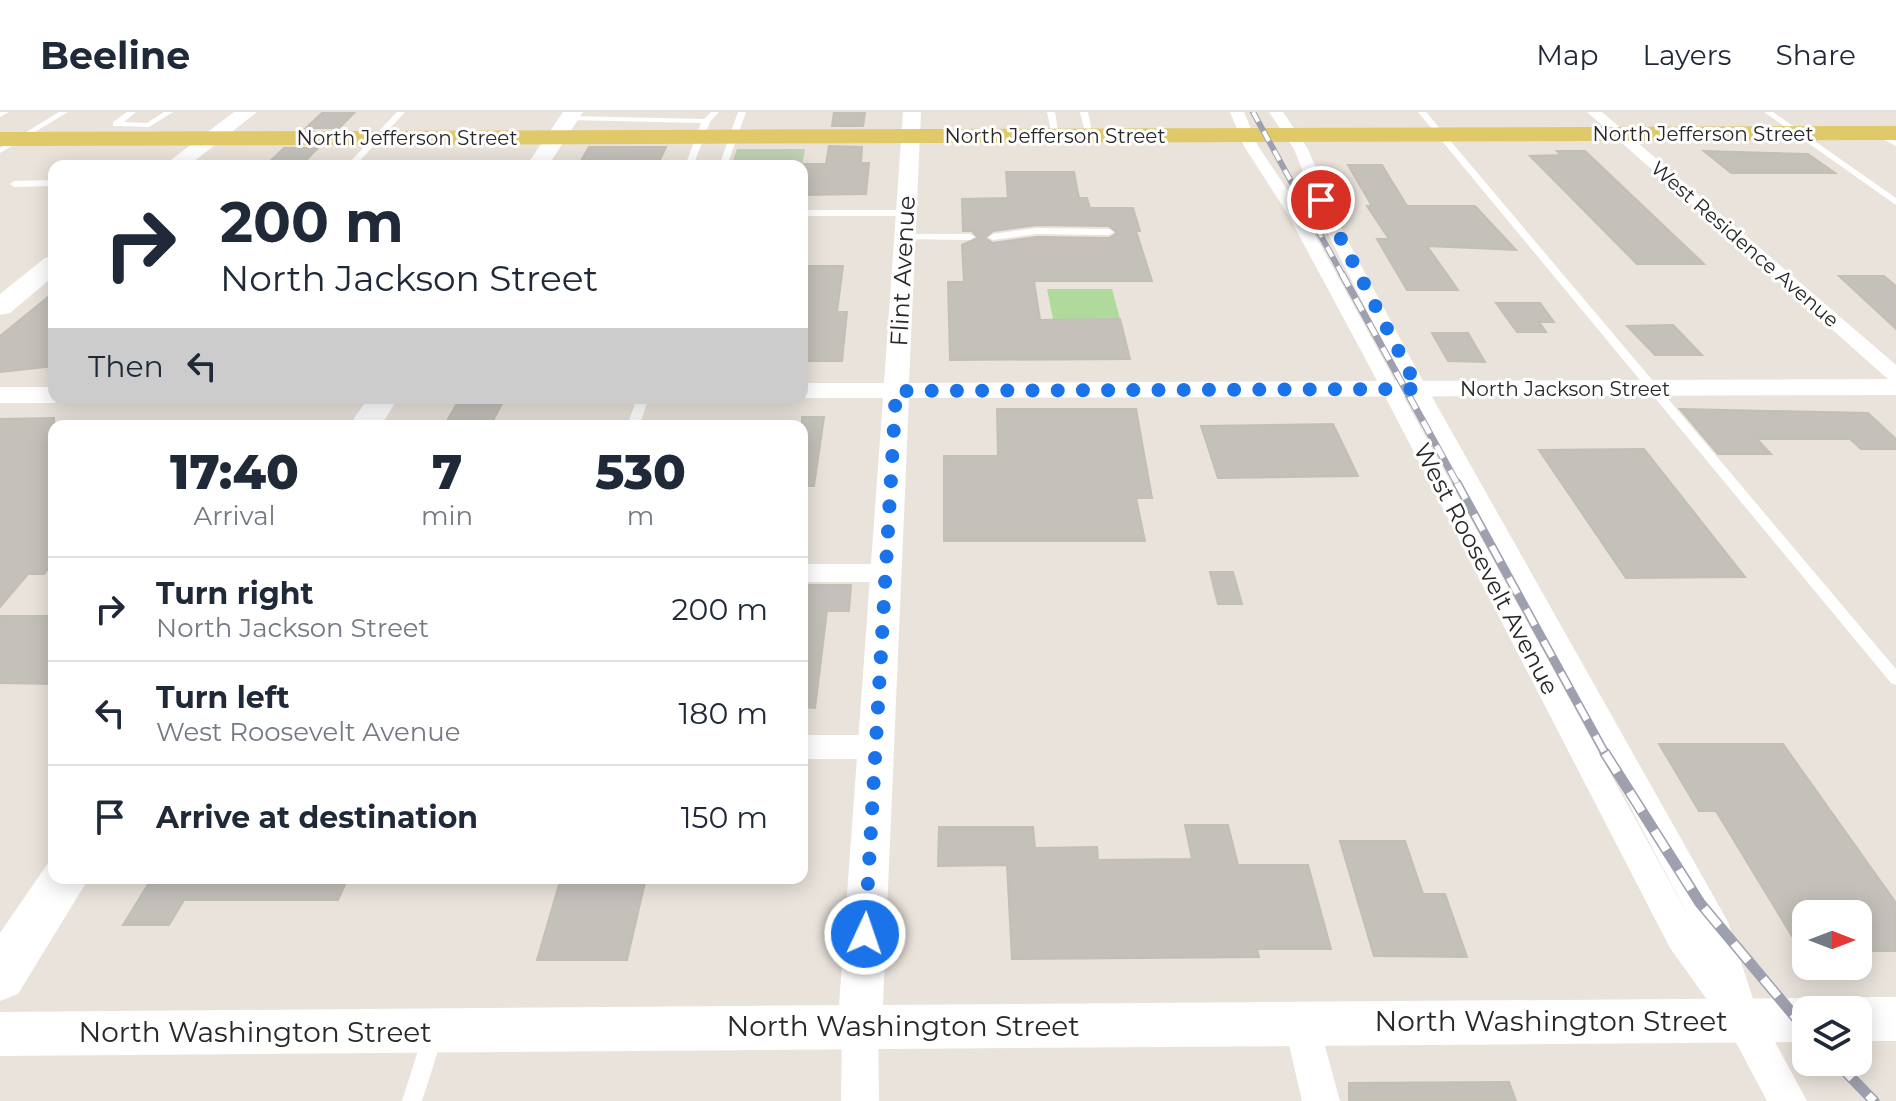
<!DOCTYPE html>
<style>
:root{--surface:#fff;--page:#f2f2f3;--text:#1f2937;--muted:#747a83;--line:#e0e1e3}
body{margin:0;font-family:Montserrat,sans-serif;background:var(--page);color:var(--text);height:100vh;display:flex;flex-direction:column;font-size:30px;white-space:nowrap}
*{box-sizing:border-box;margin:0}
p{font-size:26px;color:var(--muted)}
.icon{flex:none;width:44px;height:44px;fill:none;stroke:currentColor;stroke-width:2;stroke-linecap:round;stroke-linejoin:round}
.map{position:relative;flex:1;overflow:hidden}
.drawer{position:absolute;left:48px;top:308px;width:760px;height:464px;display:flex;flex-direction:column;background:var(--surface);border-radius:16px;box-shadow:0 4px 20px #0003}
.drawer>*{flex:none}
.top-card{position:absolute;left:48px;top:48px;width:760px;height:244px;border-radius:16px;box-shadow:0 4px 20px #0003;background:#fff;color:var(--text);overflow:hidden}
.needle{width:52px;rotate:90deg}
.fabs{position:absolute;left:1792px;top:788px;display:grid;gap:16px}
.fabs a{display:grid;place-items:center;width:80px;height:80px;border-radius:16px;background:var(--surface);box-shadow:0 4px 20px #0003;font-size:40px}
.pin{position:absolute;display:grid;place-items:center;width:68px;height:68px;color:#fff;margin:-34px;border:4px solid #fff;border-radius:50%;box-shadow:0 2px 8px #0007}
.me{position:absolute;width:88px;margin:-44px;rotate:3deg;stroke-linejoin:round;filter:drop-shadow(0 0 6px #0008)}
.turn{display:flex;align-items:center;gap:28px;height:168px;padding:0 40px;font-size:36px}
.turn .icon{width:104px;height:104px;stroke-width:2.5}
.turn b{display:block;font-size:56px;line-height:68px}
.then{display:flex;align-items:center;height:76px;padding:0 40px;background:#0003;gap:16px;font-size:30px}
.eta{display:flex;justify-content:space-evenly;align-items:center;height:136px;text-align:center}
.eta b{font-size:48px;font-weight:800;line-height:56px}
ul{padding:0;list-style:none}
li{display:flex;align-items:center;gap:24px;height:104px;padding:0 40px;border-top:2px solid var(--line)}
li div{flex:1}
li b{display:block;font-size:30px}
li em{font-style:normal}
header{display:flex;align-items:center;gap:48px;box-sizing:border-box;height:112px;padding:0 40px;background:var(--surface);border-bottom:2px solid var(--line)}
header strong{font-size:38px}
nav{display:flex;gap:44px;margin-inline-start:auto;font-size:28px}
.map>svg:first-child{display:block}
.green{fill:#afda9c}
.cemetery{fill:#c1d1b4}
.building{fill:#c4c0ba;stroke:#c3bfb5;stroke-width:2;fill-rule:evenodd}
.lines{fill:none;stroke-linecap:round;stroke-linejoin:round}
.service{fill:#fff;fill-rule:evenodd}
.minor{fill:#fff;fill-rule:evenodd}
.tertiary{fill:#fff;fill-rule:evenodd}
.secondary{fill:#fff;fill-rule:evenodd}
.primary{fill:#e0c968;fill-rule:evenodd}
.rail-far3-casing{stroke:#9ea0b0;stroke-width:6}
.rail-far2-casing{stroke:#9ea0b0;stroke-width:7}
.rail-far1-casing{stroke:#9ea0b0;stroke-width:9}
.rail-casing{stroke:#9ea0b0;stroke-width:11}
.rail-far3{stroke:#fff;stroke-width:4;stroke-dasharray:11;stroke-linecap:butt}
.rail-far2{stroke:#fff;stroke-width:5;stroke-dasharray:14;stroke-linecap:butt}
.rail-far1{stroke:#fff;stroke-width:6;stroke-dasharray:18;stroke-linecap:butt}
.rail{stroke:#fff;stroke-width:8;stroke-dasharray:23;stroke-linecap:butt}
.route{stroke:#1a73e8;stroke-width:14;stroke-dasharray:0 25.2}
.labels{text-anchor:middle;stroke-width:6;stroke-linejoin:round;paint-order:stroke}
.far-street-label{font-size:20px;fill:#282828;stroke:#fff}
.street-label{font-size:24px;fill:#282828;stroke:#fff}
.near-street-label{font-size:28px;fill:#282828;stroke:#fff}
</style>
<header>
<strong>Beeline</strong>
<nav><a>Map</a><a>Layers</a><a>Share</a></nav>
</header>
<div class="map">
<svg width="1896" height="989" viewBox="0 0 1896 989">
<rect width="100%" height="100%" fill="#e9e3db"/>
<polygon class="green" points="1047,177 1112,177 1120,207 1053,207"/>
<polygon class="cemetery" points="737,37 805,37 802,54 731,54"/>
<g class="building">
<polygon points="323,0 355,0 339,16 306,16"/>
<polygon points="834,0 865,0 863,14 832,14"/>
<polygon points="829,34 862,35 861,51 869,51 866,82 802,83 804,52 826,52"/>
<polygon points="589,35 666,35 657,54 578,54"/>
<polygon points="284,36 318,36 300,54 265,54"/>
<polygon points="1557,39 1585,39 1704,152 1637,152 1530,44 1561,43"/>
<polygon points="1704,39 1808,42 1835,61 1731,61"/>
<polygon points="1348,53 1382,53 1407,94 1475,94 1516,138 1427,134 1458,178 1407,178 1377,127 1389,127 1367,94 1372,94"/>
<path d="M1006,60H1074L1079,86H1087L1090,96H1133L1140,119H1136L1152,169H1034L1040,208L1120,207L1130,247L950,248L948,170H964L962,133L978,126L972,119H963L962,87L1008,86ZM1037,113L1109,114L1117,121L1109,126L1037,125L993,131L985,126L993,119Z"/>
<polygon points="802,154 843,154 837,200 847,200 842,249 802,249"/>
<polygon points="1839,164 1884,164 1896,174 1896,217"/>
<polygon points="54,180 54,254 0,260 0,224"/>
<polygon points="1496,191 1540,191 1554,210 1539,210 1546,220 1517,220"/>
<polygon points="1673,213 1702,243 1655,243 1627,214"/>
<polygon points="1432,221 1468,221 1485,250 1448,249"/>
<polygon points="459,288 504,288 490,314 444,314"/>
<polygon points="997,297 1136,297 1152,386 1136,386 1145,429 944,429 944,344 998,344"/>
<polygon points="1680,297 1868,301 1896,327 1896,337 1861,337 1850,327 1757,327 1771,342 1718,342"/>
<polygon points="802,305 824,305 814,374 802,374"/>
<polygon points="54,306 54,450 44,462 28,462 0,495 0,307"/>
<polygon points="1333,312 1358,364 1218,366 1201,314"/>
<polygon points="1644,337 1745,465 1626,466 1539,338"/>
<polygon points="1210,460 1233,460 1242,492 1218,492"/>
<polygon points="802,473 851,473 849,499 827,499 815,596 802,595"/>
<polygon points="0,504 54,504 54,572 0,571"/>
<polygon points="1659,632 1783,632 1896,791 1896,839 1858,839 1858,802 1806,802 1806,847 1716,699 1699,699"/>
<polygon points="1185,713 1228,713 1238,753 1308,753 1331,837 1257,837 1259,845 1012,847 1007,753 938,754 939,715 1033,715 1035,736 1097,735 1098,748 1192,747"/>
<polygon points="1340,729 1405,729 1423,782 1445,782 1467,845 1374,844"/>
<polygon points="152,766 348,766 338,788 184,788 169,813 123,813"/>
<polygon points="561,766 646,766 627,848 537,848"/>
<polygon points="1509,970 1516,989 1349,989 1349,971"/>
</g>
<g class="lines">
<g class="service">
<polygon points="0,0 9,0 0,5"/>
<polygon points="59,0 68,0 0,41 0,36"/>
<polygon points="127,0 136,0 124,10 147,11 164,0 173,0 149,15 113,14 113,10"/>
<polygon points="397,0 405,0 355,54 346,54"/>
<polygon points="711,0 719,0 710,10 693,54 685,54 701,11 569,8 565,6 569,4 704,7"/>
<polygon points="738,0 746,0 727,54 719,54"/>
<polygon points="1047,0 1055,0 1059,26 1052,24"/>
<polygon points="1080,0 1088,0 1093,26 1086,24"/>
<polygon points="1418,0 1426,0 1896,557 1896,573 1891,571"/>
<polygon points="1764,0 1773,0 1896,86 1896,93"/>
<polygon points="1875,19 1881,19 1896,29 1896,34 1875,23"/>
<polygon points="54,68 54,74 14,75 10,72 14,69"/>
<polygon points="802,98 906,98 910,101 906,104 802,104"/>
<polygon points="1037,116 1109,117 1114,120 1109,123 1037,122 993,128 988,125 993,122"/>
<polygon points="905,122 970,122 975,125 970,128 902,127 902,123"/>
<polygon points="637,286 649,286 639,314 627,314"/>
<polygon points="433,913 440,916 443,923 422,989 402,989 423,923 426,916"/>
</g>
<g class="minor">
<polygon points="1230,0 1244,0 1258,34 1303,101 1694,814 1398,260 1324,114 1294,37 1269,0 1283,0 1308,37 1340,114 1418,260 1728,810 1755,893 1807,989 1767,989 1731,921 1670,836 1373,261 1287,101 1244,34"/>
<polygon points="1587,0 1602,0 1896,253 1896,270 1889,268"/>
<polygon points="802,452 884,452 893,455 897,461 893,467 884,470 802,470"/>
<polygon points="802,623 875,623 885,627 890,635 885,643 875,647 802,647"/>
<polygon points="1302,893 1315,898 1340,989 1302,989 1284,911 1289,898"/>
<polygon points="860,896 873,901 878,914 879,989 841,989 842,914 847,901"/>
</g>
<g class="tertiary">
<polygon points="903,0 921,0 909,271 1896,267 1896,283 909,286 883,893 1806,886 1822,893 1824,898 1806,898 1806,930 0,944 0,900 839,893 883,286 799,286 802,271 884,271"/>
<polygon points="0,275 54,275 54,286 65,286 54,291 0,291"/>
<polygon points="1858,885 1896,885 1896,929 1858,929 1858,898 1840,898 1842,892"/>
</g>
<g class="secondary">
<polygon points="234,0 257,0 188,54 163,54"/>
<polygon points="563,0 583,0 548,54 526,54"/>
<polygon points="54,143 54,164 10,201 0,203 0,182 45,146"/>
<polygon points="368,286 398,286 381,314 349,314"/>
<polygon points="54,749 54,766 89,766 18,882 0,889 0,821 48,751"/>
</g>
<polygon class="primary" points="1896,14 1896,28 0,34 0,20"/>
<defs>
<polyline id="rail-far3" points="1253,0 1343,164"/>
<polyline id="rail-far2" points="1342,162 1458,373"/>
<polyline id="rail-far1" points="1457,371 1606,643"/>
<g id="rail">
<polyline points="1605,641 1700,791 1806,918"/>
<polyline points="1836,950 1874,989"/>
</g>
</defs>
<use href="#rail-far3" class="rail-far3-casing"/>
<use href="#rail-far2" class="rail-far2-casing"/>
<use href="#rail-far1" class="rail-far1-casing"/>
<use href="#rail" class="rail-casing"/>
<use href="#rail-far3" class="rail-far3"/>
<use href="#rail-far2" class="rail-far2"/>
<use href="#rail-far1" class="rail-far1"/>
<use href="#rail" class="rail"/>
</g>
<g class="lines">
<polyline class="route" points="865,822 896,279 1418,277 1321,88"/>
</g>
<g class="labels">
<g class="far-street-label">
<text x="1703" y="29">North Jefferson Street</text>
<text x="1055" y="31">North Jefferson Street</text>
<text x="407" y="33">North Jefferson Street</text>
<text transform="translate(1745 132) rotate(41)" y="7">West Residence Avenue</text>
<text x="1565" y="284">North Jackson Street</text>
</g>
<g class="street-label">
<text transform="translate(903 159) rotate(-87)" y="8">Flint Avenue</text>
<text transform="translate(1486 457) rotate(62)" y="8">West Roosevelt Avenue</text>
</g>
<g class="near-street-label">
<text x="1551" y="919">North Washington Street</text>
<text x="903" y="924">North Washington Street</text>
<text x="255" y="930">North Washington Street</text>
</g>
</g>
</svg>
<div class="fabs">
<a><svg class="needle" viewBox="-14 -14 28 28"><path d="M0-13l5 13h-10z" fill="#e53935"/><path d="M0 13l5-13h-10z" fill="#747a83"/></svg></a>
<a><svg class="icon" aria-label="layers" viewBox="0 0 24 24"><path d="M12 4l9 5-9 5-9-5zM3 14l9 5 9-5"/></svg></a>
</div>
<div class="pin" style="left:1321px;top:88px;background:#d93025"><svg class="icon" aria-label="arrive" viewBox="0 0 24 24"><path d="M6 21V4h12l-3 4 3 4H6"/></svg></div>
<svg class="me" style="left:865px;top:822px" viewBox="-20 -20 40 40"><circle r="17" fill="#1a73e8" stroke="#fff" stroke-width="3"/><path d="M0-11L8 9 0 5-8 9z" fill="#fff"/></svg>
<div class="top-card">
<div class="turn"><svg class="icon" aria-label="right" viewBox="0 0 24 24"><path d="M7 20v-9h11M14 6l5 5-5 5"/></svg><div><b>200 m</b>North Jackson Street</div></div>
<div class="then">Then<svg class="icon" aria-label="left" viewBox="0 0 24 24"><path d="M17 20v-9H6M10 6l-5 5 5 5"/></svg></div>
</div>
<section class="drawer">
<div class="eta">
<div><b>17:40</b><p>Arrival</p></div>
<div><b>7</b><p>min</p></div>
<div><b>530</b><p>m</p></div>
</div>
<ul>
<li><svg class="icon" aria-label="right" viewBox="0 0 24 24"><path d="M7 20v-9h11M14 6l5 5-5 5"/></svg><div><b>Turn right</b><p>North Jackson Street</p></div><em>200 m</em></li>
<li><svg class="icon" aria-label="left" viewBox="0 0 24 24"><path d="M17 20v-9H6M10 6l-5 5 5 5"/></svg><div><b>Turn left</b><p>West Roosevelt Avenue</p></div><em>180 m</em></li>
<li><svg class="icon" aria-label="arrive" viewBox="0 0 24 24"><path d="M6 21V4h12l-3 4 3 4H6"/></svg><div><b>Arrive at destination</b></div><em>150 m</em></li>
</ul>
</section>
</div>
